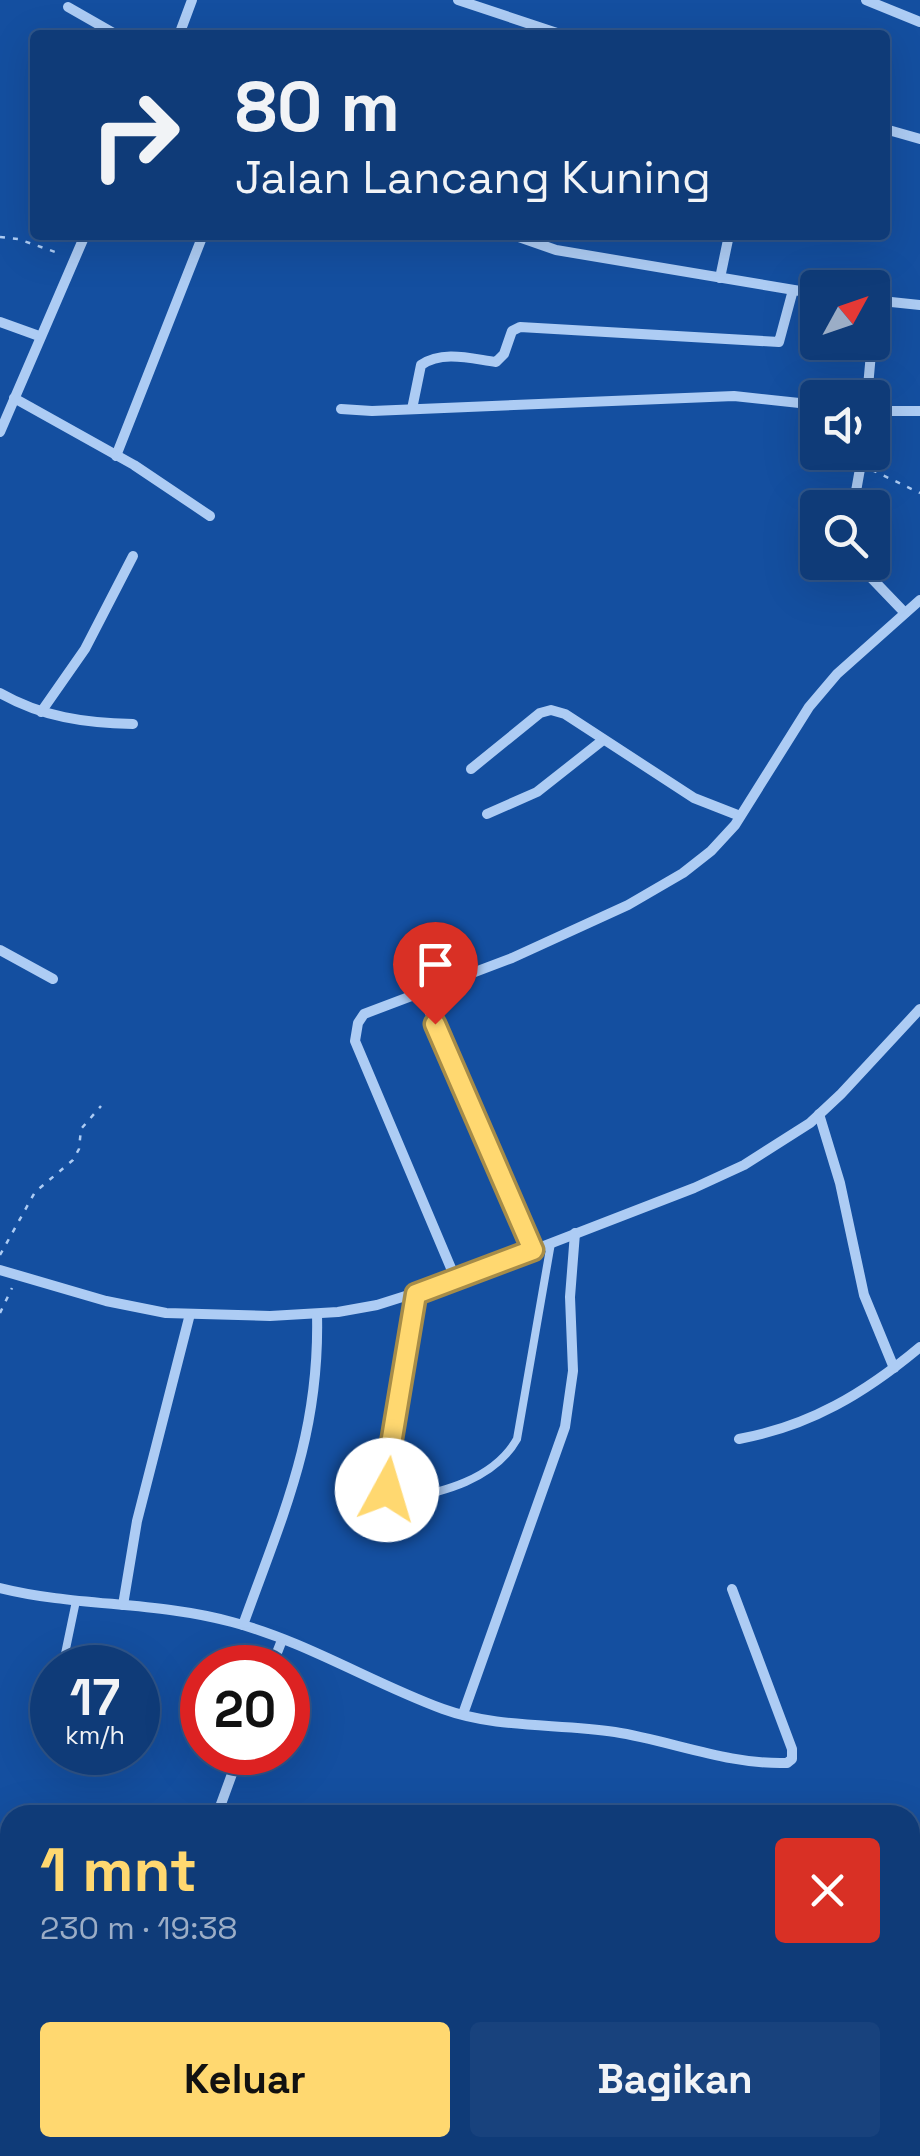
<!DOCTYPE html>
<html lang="id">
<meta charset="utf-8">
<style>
:root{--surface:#0f3b78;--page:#18427d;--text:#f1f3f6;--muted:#9badc6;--line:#2f558a;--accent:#ffd870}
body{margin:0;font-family:"Space Grotesk",sans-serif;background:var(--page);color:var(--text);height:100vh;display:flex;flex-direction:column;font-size:38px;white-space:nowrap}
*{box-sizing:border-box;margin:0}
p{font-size:32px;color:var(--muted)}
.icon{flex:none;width:55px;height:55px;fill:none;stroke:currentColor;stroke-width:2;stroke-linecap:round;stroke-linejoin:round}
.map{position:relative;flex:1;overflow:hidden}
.drawer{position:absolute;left:0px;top:1805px;width:920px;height:352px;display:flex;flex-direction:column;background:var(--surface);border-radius:30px 30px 0 0;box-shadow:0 10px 40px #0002,0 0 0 2px var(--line)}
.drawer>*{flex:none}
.top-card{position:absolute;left:30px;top:30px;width:860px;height:210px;border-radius:10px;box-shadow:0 10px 40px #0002,0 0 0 2px var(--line);background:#0f3b78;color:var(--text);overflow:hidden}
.needle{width:65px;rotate:50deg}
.buttons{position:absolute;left:800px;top:270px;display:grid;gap:20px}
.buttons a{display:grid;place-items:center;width:90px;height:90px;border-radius:10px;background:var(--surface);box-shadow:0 10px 40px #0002,0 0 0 2px var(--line);font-size:50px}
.speed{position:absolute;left:30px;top:1645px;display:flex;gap:20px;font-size:50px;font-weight:700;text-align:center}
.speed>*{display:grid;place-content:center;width:130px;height:130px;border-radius:50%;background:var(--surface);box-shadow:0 10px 40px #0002,0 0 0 2px var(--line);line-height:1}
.speed small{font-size:25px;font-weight:400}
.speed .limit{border:15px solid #d22;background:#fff;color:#111}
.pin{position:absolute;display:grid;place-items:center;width:85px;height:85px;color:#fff;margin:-102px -42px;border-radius:50% 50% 50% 0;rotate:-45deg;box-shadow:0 0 10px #0007}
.pin .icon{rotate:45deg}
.me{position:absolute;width:110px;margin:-55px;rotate:6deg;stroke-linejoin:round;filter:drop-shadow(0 0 8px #0008)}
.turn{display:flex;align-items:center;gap:35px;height:210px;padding:0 40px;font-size:45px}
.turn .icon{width:130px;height:130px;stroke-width:2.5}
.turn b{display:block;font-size:70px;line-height:85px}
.round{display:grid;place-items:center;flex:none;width:105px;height:105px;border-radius:10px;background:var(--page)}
.summary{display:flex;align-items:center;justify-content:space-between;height:170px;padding:0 40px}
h1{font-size:60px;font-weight:700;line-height:75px;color:var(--accent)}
.button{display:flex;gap:20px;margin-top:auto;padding:20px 40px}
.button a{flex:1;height:115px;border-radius:10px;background:var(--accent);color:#111;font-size:40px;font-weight:700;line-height:115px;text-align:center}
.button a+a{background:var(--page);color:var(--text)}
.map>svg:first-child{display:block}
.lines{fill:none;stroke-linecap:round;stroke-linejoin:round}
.path{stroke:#adccf4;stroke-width:2.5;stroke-dasharray:5 8;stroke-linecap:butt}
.service{stroke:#adccf4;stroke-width:8}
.minor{stroke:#adccf4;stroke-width:10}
.route-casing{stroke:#a68c49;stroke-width:25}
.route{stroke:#ffd870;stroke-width:18}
</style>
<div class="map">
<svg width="920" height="2156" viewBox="0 0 920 2156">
<rect width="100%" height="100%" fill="#144fa0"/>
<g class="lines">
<g class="path">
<polyline points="0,237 18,239 61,254"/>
<polyline points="872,470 920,493"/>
<polyline points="0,1255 35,1192 73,1160 79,1149 81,1129 101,1106"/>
<polyline points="0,1313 12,1288"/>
</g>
<g class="service">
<path d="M416,1293L385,1480L387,1490L399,1501C442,1492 494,1480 517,1439L551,1243"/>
<polyline points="62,1668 76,1601"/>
<polyline points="51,1722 52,1715"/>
</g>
<g class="minor">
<polyline points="458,0 563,35"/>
<polyline points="866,0 920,22"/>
<polyline points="68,7 117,35"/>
<polyline points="179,35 192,0"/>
<polyline points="885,129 920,139"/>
<polyline points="513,235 556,250 818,294"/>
<polyline points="720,278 729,235"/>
<polyline points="872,300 920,305"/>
<polyline points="0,322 39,336"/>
<polyline points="872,336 875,300"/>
<polyline points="14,398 134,465 210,516"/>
<polyline points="867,398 872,342"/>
<polyline points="341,409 372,411 734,396 818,405"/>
<path d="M412,409L421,365C443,350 472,359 496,362L504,354L512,331L520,327L779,342L793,290"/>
<polyline points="872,411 920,411"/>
<polyline points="0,432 85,235"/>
<polyline points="116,456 203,235"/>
<polyline points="853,508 863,452"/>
<polyline points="856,562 905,613"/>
<path d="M0,693C42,717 85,723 133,724"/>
<polyline points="41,712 85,649 133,556"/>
<polyline points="471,769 540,713 551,710 565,714 694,798 740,816"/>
<polyline points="487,814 537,792 603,740"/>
<polyline points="0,950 53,979"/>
<polyline points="421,992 533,1250"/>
<polyline points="819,1114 840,1183 864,1295 894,1368"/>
<polyline points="0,1270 106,1301 166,1313 270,1316 338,1312 377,1305 456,1280 694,1188 744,1165 810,1123 841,1094 920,1009"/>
<polyline points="456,1280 355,1041 358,1023 364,1014 512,958 628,905 683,873 711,851 735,825 809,707 837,674 920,600"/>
<path d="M739,1439C810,1426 865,1393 920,1347"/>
<path d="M0,1588C76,1607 156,1601 232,1622C305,1641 372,1683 443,1709C498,1729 558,1723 615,1732C672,1741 729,1765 787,1763L792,1759V1749L732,1589"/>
<polyline points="123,1605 137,1521 190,1314"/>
<path d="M243,1625C283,1514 320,1435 317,1314"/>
<polyline points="271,1668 282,1640"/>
<polyline points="463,1714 565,1427 573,1371 570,1297 575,1233"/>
<polyline points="217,1815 240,1752"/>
<polyline points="910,2001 920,2000"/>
<polyline points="864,2148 868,2156"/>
<polyline points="633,2152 699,2148"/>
<polyline points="144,2156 144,2148"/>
<polyline points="400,2156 401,2148"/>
</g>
</g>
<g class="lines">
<defs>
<polyline id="route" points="387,1490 385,1480 416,1294 533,1250 435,1024"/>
</defs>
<use href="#route" class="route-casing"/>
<use href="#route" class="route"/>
</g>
</svg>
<div class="buttons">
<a><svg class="needle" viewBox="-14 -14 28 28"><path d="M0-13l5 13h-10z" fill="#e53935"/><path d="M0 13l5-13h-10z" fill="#9badc6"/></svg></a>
<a><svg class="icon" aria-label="sound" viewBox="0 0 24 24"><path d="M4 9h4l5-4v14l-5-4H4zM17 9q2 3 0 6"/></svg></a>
<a><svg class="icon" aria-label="search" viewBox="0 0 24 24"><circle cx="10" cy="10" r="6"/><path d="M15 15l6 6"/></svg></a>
</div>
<div class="speed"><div>17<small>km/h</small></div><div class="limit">20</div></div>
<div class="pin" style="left:435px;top:1024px;background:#d93025"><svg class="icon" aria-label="arrive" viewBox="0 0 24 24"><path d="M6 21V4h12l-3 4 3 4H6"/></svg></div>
<svg class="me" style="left:387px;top:1490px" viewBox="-20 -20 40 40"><circle r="19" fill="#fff"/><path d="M0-13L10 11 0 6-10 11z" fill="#ffd870"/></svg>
<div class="top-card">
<div class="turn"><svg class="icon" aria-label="right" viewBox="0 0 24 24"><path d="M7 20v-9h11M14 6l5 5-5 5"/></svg><div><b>80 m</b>Jalan Lancang Kuning</div></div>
</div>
<section class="drawer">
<div class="summary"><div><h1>1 mnt</h1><p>230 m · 19:38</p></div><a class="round" style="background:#d93025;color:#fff"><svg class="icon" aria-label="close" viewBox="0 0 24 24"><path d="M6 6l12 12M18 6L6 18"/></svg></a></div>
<div class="button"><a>Keluar</a><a>Bagikan</a></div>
</section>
</div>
